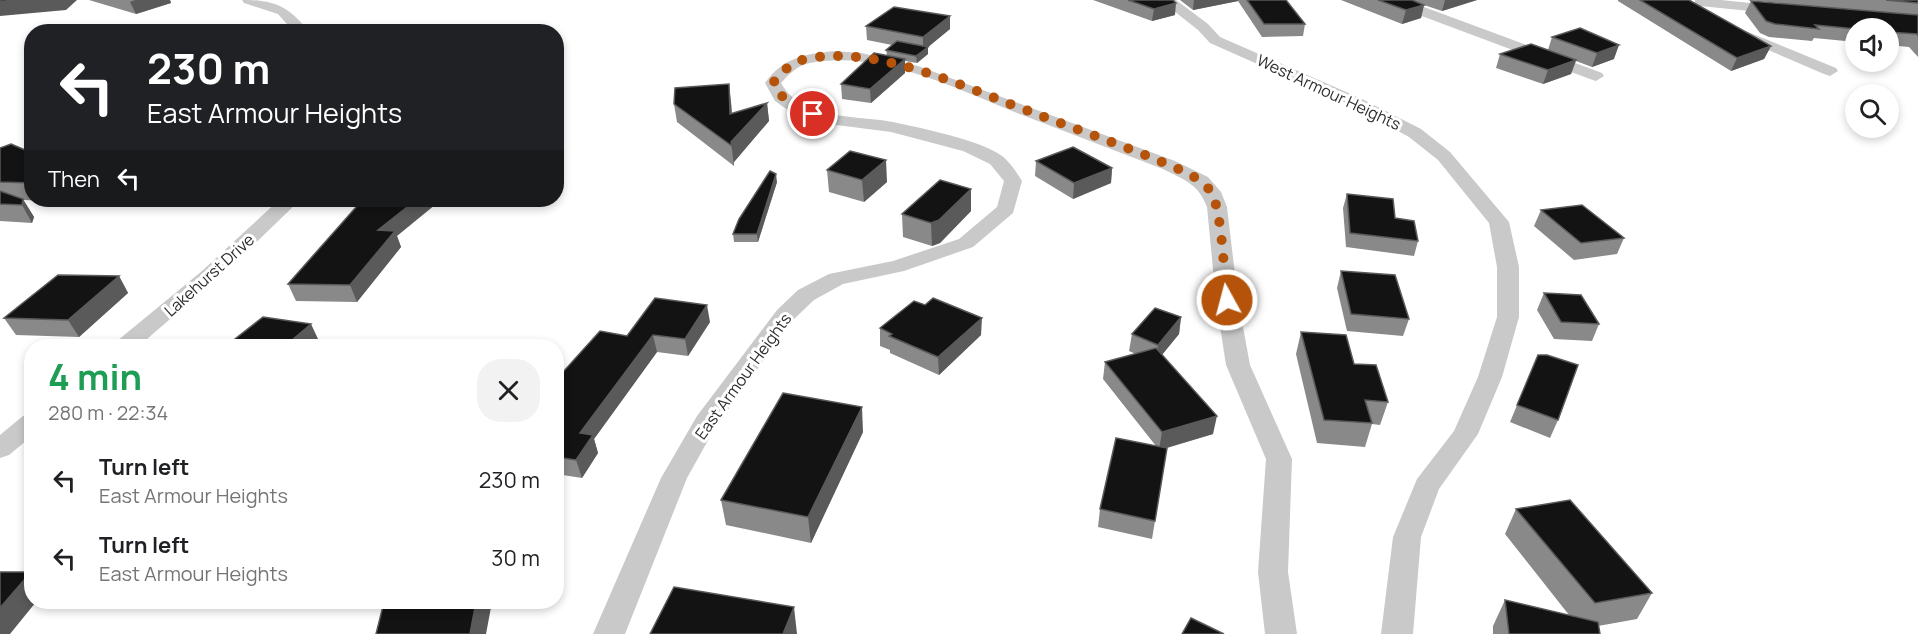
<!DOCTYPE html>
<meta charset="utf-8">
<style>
:root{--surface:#fff;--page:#f2f2f2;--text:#202124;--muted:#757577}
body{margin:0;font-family:Manrope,sans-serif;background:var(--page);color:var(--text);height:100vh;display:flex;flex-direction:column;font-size:22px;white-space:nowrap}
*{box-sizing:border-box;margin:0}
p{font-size:20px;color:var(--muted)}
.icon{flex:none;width:33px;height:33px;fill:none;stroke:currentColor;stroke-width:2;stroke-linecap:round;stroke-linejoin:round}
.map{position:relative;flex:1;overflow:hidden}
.drawer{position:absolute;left:24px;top:339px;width:540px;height:270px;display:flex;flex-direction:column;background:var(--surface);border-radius:24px;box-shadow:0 3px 9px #0003}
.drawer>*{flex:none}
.top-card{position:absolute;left:24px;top:24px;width:540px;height:183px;border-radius:24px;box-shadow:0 3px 9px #0003;background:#202124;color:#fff;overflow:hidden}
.buttons{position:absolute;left:1845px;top:18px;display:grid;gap:12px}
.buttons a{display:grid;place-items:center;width:54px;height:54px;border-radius:50%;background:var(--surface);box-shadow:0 3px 9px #0003;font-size:30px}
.pin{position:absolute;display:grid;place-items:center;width:51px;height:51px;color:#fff;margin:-26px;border:3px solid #fff;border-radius:50%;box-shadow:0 2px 6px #0007}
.me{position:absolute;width:66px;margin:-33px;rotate:353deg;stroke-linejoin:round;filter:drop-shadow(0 0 4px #0008)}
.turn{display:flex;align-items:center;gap:21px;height:126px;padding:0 24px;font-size:27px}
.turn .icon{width:78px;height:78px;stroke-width:2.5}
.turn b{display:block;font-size:42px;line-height:51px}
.then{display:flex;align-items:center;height:57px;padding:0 24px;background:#0003;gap:12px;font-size:22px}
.round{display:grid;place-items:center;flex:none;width:63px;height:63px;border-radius:24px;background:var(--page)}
.headline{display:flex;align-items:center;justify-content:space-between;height:102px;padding:0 24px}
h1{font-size:36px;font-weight:700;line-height:45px;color:#1e9e55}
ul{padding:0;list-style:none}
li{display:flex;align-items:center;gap:18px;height:78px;padding:0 24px}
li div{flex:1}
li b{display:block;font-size:22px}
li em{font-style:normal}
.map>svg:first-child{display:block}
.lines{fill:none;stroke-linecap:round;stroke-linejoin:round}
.street{fill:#c9c9c9;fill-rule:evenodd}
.wall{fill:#898989}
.shaded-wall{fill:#5a5a5a}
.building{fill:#131313;stroke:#5a5a5a;stroke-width:1.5}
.route{stroke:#b45309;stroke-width:10;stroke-dasharray:0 18}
.labels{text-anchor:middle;stroke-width:6;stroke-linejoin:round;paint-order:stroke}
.street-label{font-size:16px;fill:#2c2c2c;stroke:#fff}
</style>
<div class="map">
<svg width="1918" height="634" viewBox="0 0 1918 634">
<rect width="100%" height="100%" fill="#fff"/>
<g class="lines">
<g class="street">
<path d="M242,0C274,0 289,6 309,32H294L278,14L244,3Z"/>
<polygon points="1160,0 1176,0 1208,24 1220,37 1360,98 1421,129 1450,152 1509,222 1519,267 1519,317 1502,377 1478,434 1439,489 1421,537 1413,634 1381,634 1393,537 1417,479 1454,431 1478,377 1497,317 1497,267 1489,223 1438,160 1409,137 1348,104 1210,43 1198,30"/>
<polygon points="1385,0 1405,0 1602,73 1604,76 1596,81 1590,79 1387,3"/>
<polygon points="1695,0 1721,0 1780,6 1787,10 1780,14 1700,6 1695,5"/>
<polygon points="1743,30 1836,68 1838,71 1830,76 1824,74 1738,37 1736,34"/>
<path d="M835,51L861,53L918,66L1175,161L1208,177L1221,192L1227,207L1238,300L1250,365L1292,459L1288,572L1297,634H1265L1258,572L1266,459L1226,365L1216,300L1207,207C1198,183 1184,180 1163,169C1114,150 1066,132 1017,113C954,88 880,50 810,63C798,65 789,74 781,83C802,121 856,115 893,122C920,128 981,140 1002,156C1010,162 1017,173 1022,181L1013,213L973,247L904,271L843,284L814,300L793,320L716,426L687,478L625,634H593L661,478L697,416L777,310L798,290L829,274L893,261L959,239L997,207L1004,181L990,164L963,151L891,132L829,124L792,113L775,101L765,83C783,57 806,54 835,51Z"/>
<polygon points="279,200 300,200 237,261 139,346 114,346 117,341 202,271"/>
<polygon points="32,413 32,436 9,455 0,458 0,435 23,416"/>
</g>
</g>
<g class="wall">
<polygon points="89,0 170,0 171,3 136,14"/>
<polygon points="1093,0 1173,0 1175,15 1152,21"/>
<polygon points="1180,0 1286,0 1305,24 1303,36 1262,37 1238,1 1193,10"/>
<polygon points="1341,0 1477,0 1442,11 1424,5 1421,18 1402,24"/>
<polygon points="1618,0 1689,0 1771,46 1764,59 1731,71 1618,1"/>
<polygon points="1747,0 1918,0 1918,57 1909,47 1888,45 1888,28 1856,28 1856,42 1814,38 1812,41 1769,37 1760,33 1745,13 1751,1 1821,7"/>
<polygon points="950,16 950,29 928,47 928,54 917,63 905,61 905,73 871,103 842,99 841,84 887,55 886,50 892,45 867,40 866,26"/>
<polygon points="1552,37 1614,59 1592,67 1576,61 1571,74 1543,84 1496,68 1500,54 1548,50"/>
<polygon points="731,102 732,114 767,103 769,121 734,162 734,166 677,122 674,104"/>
<polygon points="0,148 32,150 32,200 126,200 122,203 23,200 34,217 32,223 0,221"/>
<polygon points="1036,161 1112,168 1111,183 1073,199 1035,176"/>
<polygon points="827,170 887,182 864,202 829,192"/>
<polygon points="777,182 758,242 734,242 733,234"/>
<polygon points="971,189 971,211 940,243 932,246 903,237 902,214"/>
<polygon points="1347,194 1395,218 1418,241 1414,256 1346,247 1343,208"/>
<polygon points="1541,210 1624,238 1617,254 1574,260 1534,226"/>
<polygon points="397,236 401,247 357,302 296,301 288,284"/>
<polygon points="1341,271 1409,319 1403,336 1347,331 1337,288"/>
<polygon points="119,276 128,293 79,337 16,335 4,318"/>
<polygon points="1544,293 1599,324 1592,341 1554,339 1537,310"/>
<polygon points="925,305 981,335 939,375 890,353 890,350 880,346 880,328"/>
<polygon points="1181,317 1179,334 1162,355 1213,434 1167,448 1152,539 1098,527 1100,509 1156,446 1103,379 1105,362 1136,354 1129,351 1132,334"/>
<polygon points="710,322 688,356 657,352 594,439 598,453 582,478 556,474 556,376 627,336"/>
<polygon points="1301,332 1388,402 1380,425 1372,424 1365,447 1317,443 1296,354"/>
<polygon points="1538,355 1558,420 1550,438 1510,422"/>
<polygon points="863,432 811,543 726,525 721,500"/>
<polygon points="1516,509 1652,593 1637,619 1598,626 1600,634 1493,634 1493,626 1505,600 1569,615 1505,534"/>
</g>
<g class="shaded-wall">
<polygon points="30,0 77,0 66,10 0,16 0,2"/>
<polygon points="135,0 170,0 171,3 136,14 130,2"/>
<polygon points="1194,0 1238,0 1238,1 1193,10"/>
<polygon points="1445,0 1477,0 1442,11"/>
<polygon points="1176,3 1175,15 1152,21 1154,9"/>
<polygon points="1424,5 1421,18 1402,24 1406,10"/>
<polygon points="950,16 950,29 928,47 928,54 917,63 916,56 923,50 923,37"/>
<polygon points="1619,45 1614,59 1592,67 1597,53"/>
<polygon points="1771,46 1764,59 1731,71 1737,58"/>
<polygon points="905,59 905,73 871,103 870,89"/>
<polygon points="1576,60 1571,74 1543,84 1548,70"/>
<polygon points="729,84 731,102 733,133 730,114"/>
<polygon points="767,103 769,121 734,162 734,166 731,142"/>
<polygon points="886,160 887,182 864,202 862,180"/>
<polygon points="1112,168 1111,183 1073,199 1074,183"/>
<polygon points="776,174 777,182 758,242 757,234"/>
<polygon points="971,189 971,211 940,243 932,246 931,223"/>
<polygon points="23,199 34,217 32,223 22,205"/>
<polygon points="120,200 126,200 122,203"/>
<polygon points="416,200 441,200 397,236 401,247 357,302 350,285 378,230"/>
<polygon points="119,276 128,293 79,337 68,320"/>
<polygon points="707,305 710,322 688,356 685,339"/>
<polygon points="1181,317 1179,334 1156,362 1158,345"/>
<polygon points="982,318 981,335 939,375 938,357"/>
<polygon points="311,324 319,341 313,346 285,346"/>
<polygon points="653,335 657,352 594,439 598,453 582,478 576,460 580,433"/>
<polygon points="862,407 863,432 811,543 808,517"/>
<polygon points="1217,416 1213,434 1159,450 1162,432"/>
<polygon points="31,572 32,602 36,602 10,634 0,634 0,608"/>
<polygon points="476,602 492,602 486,634 470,634"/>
<polygon points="794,607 797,634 783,634"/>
</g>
<g class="building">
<polygon points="0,0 30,0 0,2"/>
<polygon points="1128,0 1173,0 1176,3 1154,9"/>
<polygon points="1247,0 1286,0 1305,24 1264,24"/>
<polygon points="1378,0 1412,0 1424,5 1406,10"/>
<polygon points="1640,0 1689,0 1771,46 1737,58"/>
<polygon points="1886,0 1918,0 1918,3"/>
<polygon points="1751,1 1918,15 1918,36 1917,34 1888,32 1888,28 1856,29 1815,25 1819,29 1775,24 1766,21"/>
<polygon points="894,7 950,16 923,37 866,26"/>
<polygon points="244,25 258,32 223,32"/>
<polygon points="1580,28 1619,45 1597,53 1552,37"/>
<polygon points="897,41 928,47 916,56 886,50"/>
<polygon points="1531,44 1576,60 1548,70 1500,54"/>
<polygon points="874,53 905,59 870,89 841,84"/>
<polygon points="729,84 730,114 767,103 731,142 732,146 674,104 675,88"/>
<polygon points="11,144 25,150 32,150 32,183 0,182 0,148"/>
<polygon points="1073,147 1112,168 1074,183 1036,161"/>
<polygon points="850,151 886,160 862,180 827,170"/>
<polygon points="770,171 776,174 757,234 733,234 739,219"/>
<polygon points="940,180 971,189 939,220 931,223 902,214"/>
<polygon points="0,191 23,199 22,205 0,204"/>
<polygon points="1347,194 1393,199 1395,218 1414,221 1418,241 1350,233"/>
<polygon points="367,200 416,200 378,230 395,231 350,285 288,284 357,206"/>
<polygon points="1582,205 1624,238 1581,243 1541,210"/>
<polygon points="1341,271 1395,275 1409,319 1351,314"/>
<polygon points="58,275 119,276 68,320 4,318"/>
<polygon points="1544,293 1581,295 1599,324 1561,322"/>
<polygon points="655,298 707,305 685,339 653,335 580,433 593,435 576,460 556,457 556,376 560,371 563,372 600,331 627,336"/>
<polygon points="933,298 982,318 938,357 889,336 892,334 880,328 914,301 925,305"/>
<polygon points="1155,308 1181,317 1158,345 1132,334"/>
<polygon points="263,317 311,324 285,346 226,346"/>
<polygon points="1301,332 1346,335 1354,364 1376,365 1388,402 1365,400 1372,423 1324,420"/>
<polygon points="1156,348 1217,416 1162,432 1105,362"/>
<polygon points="1538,355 1547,355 1578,365 1558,420 1517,405"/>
<polygon points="783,393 862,407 808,517 721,500"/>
<polygon points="1116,438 1167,448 1155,521 1100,509"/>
<polygon points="1570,500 1652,593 1595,603 1516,509"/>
<polygon points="0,572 31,572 0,608"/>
<polygon points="674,587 794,607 783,634 650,634"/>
<polygon points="1505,600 1598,622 1600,634 1509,634"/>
<polygon points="384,602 476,602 470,634 376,634"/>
<polygon points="1191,618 1224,634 1182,634"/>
</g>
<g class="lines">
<path class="route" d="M813,114C793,107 784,102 773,83C783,70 793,61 810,58C883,46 967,89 1034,113C1085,133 1137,150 1187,173C1196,178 1207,184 1212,194C1222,212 1224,276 1227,300"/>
</g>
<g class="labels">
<g class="street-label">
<text transform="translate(1329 92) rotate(25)" y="6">West Armour Heights</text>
<text transform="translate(209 275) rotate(-42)" y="6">Lakehurst Drive</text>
<text transform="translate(743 376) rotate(-54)" y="6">East Armour Heights</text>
</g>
</g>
</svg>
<div class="buttons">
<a><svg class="icon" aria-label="sound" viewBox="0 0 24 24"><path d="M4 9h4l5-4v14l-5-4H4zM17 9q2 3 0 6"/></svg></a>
<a><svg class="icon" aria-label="search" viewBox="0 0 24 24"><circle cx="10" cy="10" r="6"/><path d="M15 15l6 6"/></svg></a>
</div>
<div class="pin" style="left:813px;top:114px;background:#d93025"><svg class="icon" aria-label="arrive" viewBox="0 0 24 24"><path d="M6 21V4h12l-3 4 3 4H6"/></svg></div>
<svg class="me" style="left:1227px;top:300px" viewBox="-20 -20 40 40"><circle r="17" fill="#b45309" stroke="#fff" stroke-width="3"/><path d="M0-11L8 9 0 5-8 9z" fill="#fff"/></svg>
<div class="top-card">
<div class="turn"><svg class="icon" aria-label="left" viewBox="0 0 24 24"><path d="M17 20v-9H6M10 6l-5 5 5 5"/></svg><div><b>230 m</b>East Armour Heights</div></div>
<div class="then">Then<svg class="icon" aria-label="left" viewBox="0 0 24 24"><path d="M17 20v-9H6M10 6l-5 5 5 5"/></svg></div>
</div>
<section class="drawer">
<div class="headline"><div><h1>4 min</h1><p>280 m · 22:34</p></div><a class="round"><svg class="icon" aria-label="close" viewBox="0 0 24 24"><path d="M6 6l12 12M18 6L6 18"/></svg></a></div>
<ul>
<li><svg class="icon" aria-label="left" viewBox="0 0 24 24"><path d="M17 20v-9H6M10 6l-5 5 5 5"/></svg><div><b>Turn left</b><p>East Armour Heights</p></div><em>230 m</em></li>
<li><svg class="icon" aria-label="left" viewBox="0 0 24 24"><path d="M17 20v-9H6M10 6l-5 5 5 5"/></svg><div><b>Turn left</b><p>East Armour Heights</p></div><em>30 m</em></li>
</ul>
</section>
</div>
